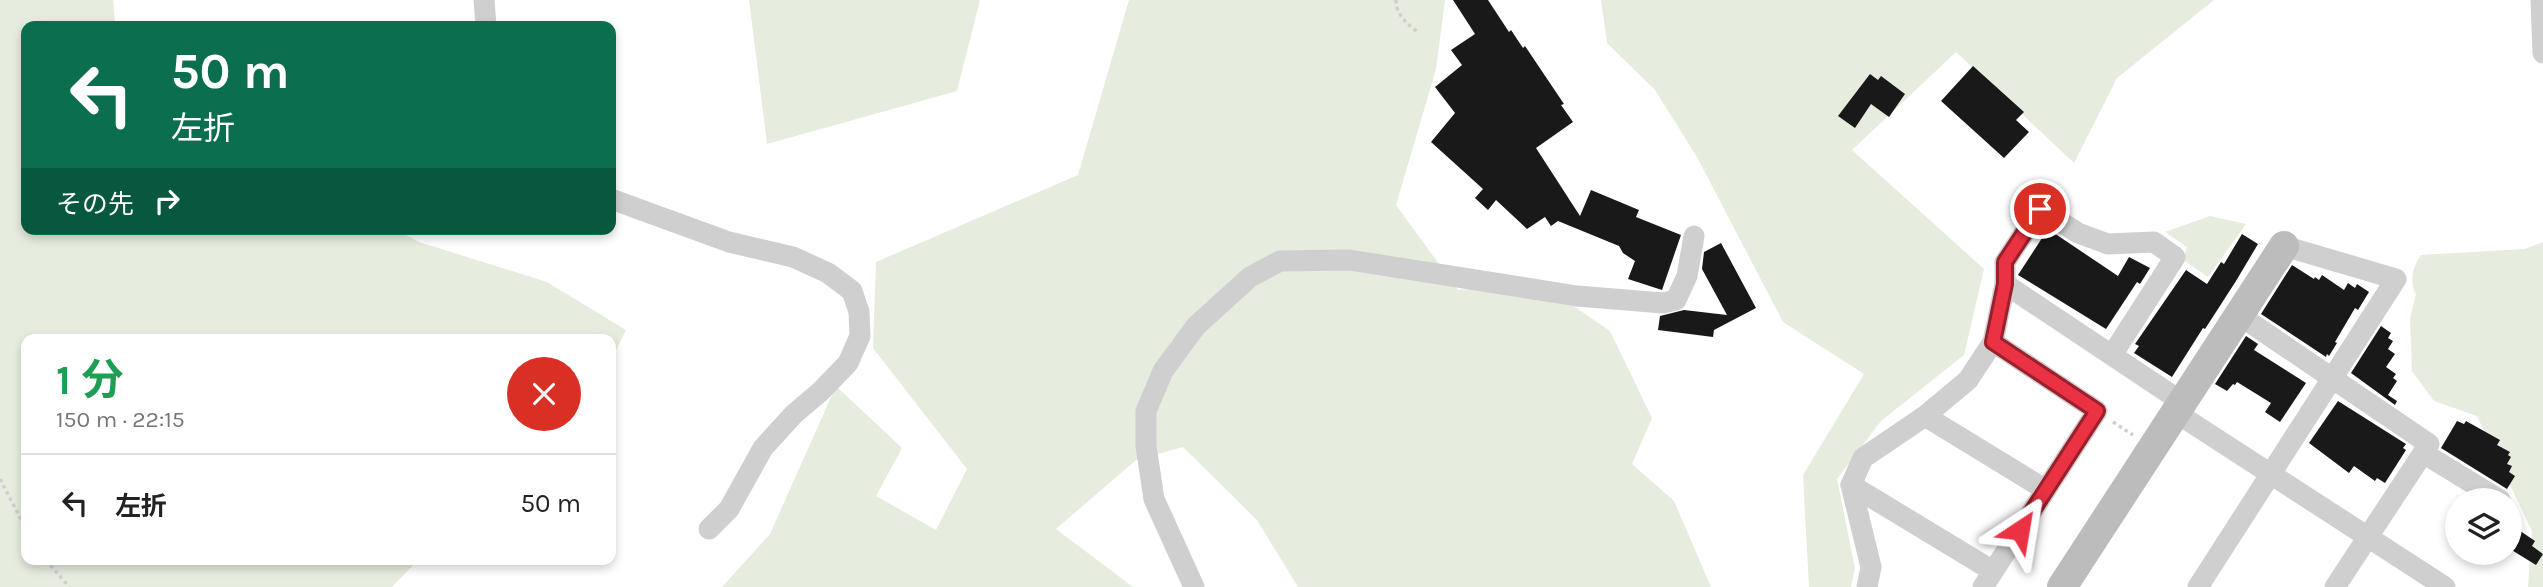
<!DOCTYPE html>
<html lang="ja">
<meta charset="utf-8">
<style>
:root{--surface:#fff;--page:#f6f6f6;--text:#222;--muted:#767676;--line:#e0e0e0}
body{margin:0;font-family:Karla,"Noto Sans JP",sans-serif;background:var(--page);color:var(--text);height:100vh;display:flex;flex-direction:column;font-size:26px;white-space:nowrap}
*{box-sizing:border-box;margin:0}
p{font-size:23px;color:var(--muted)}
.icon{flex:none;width:38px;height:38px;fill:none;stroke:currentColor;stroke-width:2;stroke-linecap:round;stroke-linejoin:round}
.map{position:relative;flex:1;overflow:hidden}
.details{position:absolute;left:21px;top:334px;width:595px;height:231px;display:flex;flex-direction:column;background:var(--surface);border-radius:14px;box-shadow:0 4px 10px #0003}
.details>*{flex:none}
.top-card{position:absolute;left:21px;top:21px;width:595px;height:214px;border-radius:14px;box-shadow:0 4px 10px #0003;background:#0b6e4f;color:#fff;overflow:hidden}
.tools{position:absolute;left:2445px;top:488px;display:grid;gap:14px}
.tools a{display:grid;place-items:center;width:77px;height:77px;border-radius:50%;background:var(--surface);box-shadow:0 4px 10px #0003;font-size:35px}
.pin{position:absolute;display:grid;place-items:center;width:60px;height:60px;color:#fff;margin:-30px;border:4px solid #fff;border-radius:50%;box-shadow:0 2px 7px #0007}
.me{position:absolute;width:77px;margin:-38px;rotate:33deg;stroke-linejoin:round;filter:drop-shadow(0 0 5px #0008)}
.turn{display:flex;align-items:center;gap:24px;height:147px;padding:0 35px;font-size:32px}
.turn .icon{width:91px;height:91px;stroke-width:2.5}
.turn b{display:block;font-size:49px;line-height:60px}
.then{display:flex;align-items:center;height:66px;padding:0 35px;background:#0003;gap:14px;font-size:26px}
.round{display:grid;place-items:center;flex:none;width:74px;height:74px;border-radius:37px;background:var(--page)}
.headline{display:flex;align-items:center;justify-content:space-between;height:119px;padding:0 35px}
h1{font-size:42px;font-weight:700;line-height:52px;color:#1e9e55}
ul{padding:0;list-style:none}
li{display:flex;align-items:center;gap:21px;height:98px;padding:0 35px;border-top:2px solid var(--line)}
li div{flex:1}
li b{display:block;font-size:26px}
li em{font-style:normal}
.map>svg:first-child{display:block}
.green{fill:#e6ecde}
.building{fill:#191919}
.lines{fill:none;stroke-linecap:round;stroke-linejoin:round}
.path{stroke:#cfcfcf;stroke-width:3.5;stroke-dasharray:3.5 3.5;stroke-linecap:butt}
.street{stroke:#cfcfcf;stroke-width:21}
.secondary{stroke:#bcbcbc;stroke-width:30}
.route-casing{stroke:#99202c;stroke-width:18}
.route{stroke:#eb3243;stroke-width:12}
</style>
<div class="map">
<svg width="2543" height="587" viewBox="0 0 2543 587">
<rect width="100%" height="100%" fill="#fff"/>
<g class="green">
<polygon points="0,0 113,0 115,23 128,26 26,26 26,229 395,229 419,242 547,282 626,330 611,360 611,340 26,340 26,560 418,560 392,587 0,587"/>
<polygon points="749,0 980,0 957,91 767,144"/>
<polygon points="1129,0 1445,0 1436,69 1396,205 1458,290 1540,283 1610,331 1652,418 1632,464 1674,501 1711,587 1298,587 1257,520 1183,447 1136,460 1056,529 1133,587 722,587 770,534 836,386 902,448 876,496 936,530 967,469 873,348 876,262 1078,175"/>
<polygon points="1601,0 2214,0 2117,78 2074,163 1956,52 1852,150 1984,269 1964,355 1881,421 1837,479 1855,568 1851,587 1809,587 1803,475 1864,374 1783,322 1697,157 1655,90 1607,43"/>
<polygon points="2210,216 2246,224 2208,277 2183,260 2187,247 2165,232"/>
<path d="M2543,242V587H2528L2532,531L2477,416L2434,401L2412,371L2410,319L2416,294C2409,283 2413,265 2421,255L2525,249Z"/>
</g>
<g class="building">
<polygon points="1453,0 1488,0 1509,32 1511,30 1523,48 1525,46 1564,104 1561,105 1573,122 1536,148 1580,216 1591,190 1639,210 1636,217 1681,235 1662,290 1628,279 1635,261 1623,253 1619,246 1558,221 1551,226 1545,217 1527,229 1496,200 1488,210 1475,198 1483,189 1431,142 1455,113 1435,87 1462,65 1451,50 1475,34"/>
<polygon points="1973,66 2024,112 2016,120 2029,132 2004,158 1941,101"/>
<polygon points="1870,74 1878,80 1881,76 1905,94 1889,117 1871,104 1855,128 1838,116"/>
<polygon points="2051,231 2118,276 2129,257 2150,268 2140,284 2137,282 2106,329 2018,275 2044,235 2047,237"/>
<polygon points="2242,234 2258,244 2236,281 2205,329 2203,328 2172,377 2134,353 2139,346 2135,344 2186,270 2207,284 2221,262 2224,264"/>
<polygon points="1721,243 1756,308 1714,330 1713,337 1658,330 1660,316 1684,310 1727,315 1702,269 1704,252"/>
<polygon points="2292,265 2314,279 2315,277 2319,280 2322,275 2344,290 2348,283 2355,288 2357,284 2369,292 2358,310 2355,308 2335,342 2337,343 2329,356 2327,354 2326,357 2261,314"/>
<polygon points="2381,326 2391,333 2388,338 2393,341 2388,349 2395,354 2386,367 2396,374 2393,378 2397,381 2388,395 2397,401 2395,405 2351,373"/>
<polygon points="2246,336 2258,344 2254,350 2306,383 2280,422 2265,412 2271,403 2237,382 2235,385 2233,384 2227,391 2215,384"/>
<polygon points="2338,401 2406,444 2403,448 2406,450 2385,483 2377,478 2375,481 2354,466 2349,473 2309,443"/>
<polygon points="2457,421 2464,424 2466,421 2500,440 2497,445 2510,452 2508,455 2511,457 2507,464 2512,466 2509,472 2515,476 2507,489 2441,448"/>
<polygon points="2510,524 2535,541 2532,546 2543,554 2536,565 2510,549"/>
</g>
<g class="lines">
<g class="path">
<path d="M1396,0C1396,15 1408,25 1419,33"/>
<polyline points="2113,422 2133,435"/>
<polyline points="0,479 26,529"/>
<polyline points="46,560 69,587"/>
</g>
<g class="street">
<polyline points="484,0 486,26"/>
<polyline points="2541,0 2543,53"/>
<polyline points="611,199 729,242 793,257 828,273 852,291 859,312 860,336 848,363 820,392 794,414 763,448 729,509 709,529"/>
<polyline points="2005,284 2182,402"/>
<polyline points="2239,315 2429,444 2335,587"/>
<polyline points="2175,412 2445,587"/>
<polyline points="1925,416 2046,490"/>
<polyline points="2423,453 2500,500"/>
<polyline points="1851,485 1993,571"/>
<polyline points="1194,587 1154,499 1146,446 1146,411 1163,371 1196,326 1250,277 1280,261 1349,260 1577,296 1663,303 1676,300 1687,276 1694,236"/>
<polyline points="1867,587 1871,567 1851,485 1863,458 1925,416 1968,380 1993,342 2005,284 2005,262 2040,209 2078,233 2108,244 2154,242 2175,257 2112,355"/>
<polyline points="1983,587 2097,411 1993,342"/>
<polyline points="2198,587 2396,279 2284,246"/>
</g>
<polyline class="secondary" points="2062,587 2284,246"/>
</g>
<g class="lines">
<defs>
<polyline id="route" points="2020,530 2097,411 1993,342 2005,284 2005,262 2040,209"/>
</defs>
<use href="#route" class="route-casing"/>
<use href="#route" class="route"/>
</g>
</svg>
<div class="tools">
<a><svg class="icon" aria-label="layers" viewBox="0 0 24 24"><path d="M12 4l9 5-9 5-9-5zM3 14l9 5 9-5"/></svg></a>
</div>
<div class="pin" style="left:2040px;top:209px;background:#d93025"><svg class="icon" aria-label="arrive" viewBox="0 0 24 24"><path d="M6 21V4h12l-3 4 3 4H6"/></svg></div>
<svg class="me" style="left:2020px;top:530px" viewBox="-20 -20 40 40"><path d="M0-17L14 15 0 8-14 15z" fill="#eb3243" stroke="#fff" stroke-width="4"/></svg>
<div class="top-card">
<div class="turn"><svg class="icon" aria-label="left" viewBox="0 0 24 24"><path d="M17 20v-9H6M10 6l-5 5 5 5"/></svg><div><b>50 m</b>左折</div></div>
<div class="then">その先<svg class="icon" aria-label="right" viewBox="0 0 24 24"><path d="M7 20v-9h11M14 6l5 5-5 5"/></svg></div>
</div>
<section class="details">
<div class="headline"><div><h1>1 分</h1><p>150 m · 22:15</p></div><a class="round" style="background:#d93025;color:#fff"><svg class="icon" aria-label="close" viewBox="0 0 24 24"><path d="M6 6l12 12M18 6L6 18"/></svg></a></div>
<ul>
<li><svg class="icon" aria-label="left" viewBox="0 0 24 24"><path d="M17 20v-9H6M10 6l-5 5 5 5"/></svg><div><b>左折</b></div><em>50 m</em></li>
</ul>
</section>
</div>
